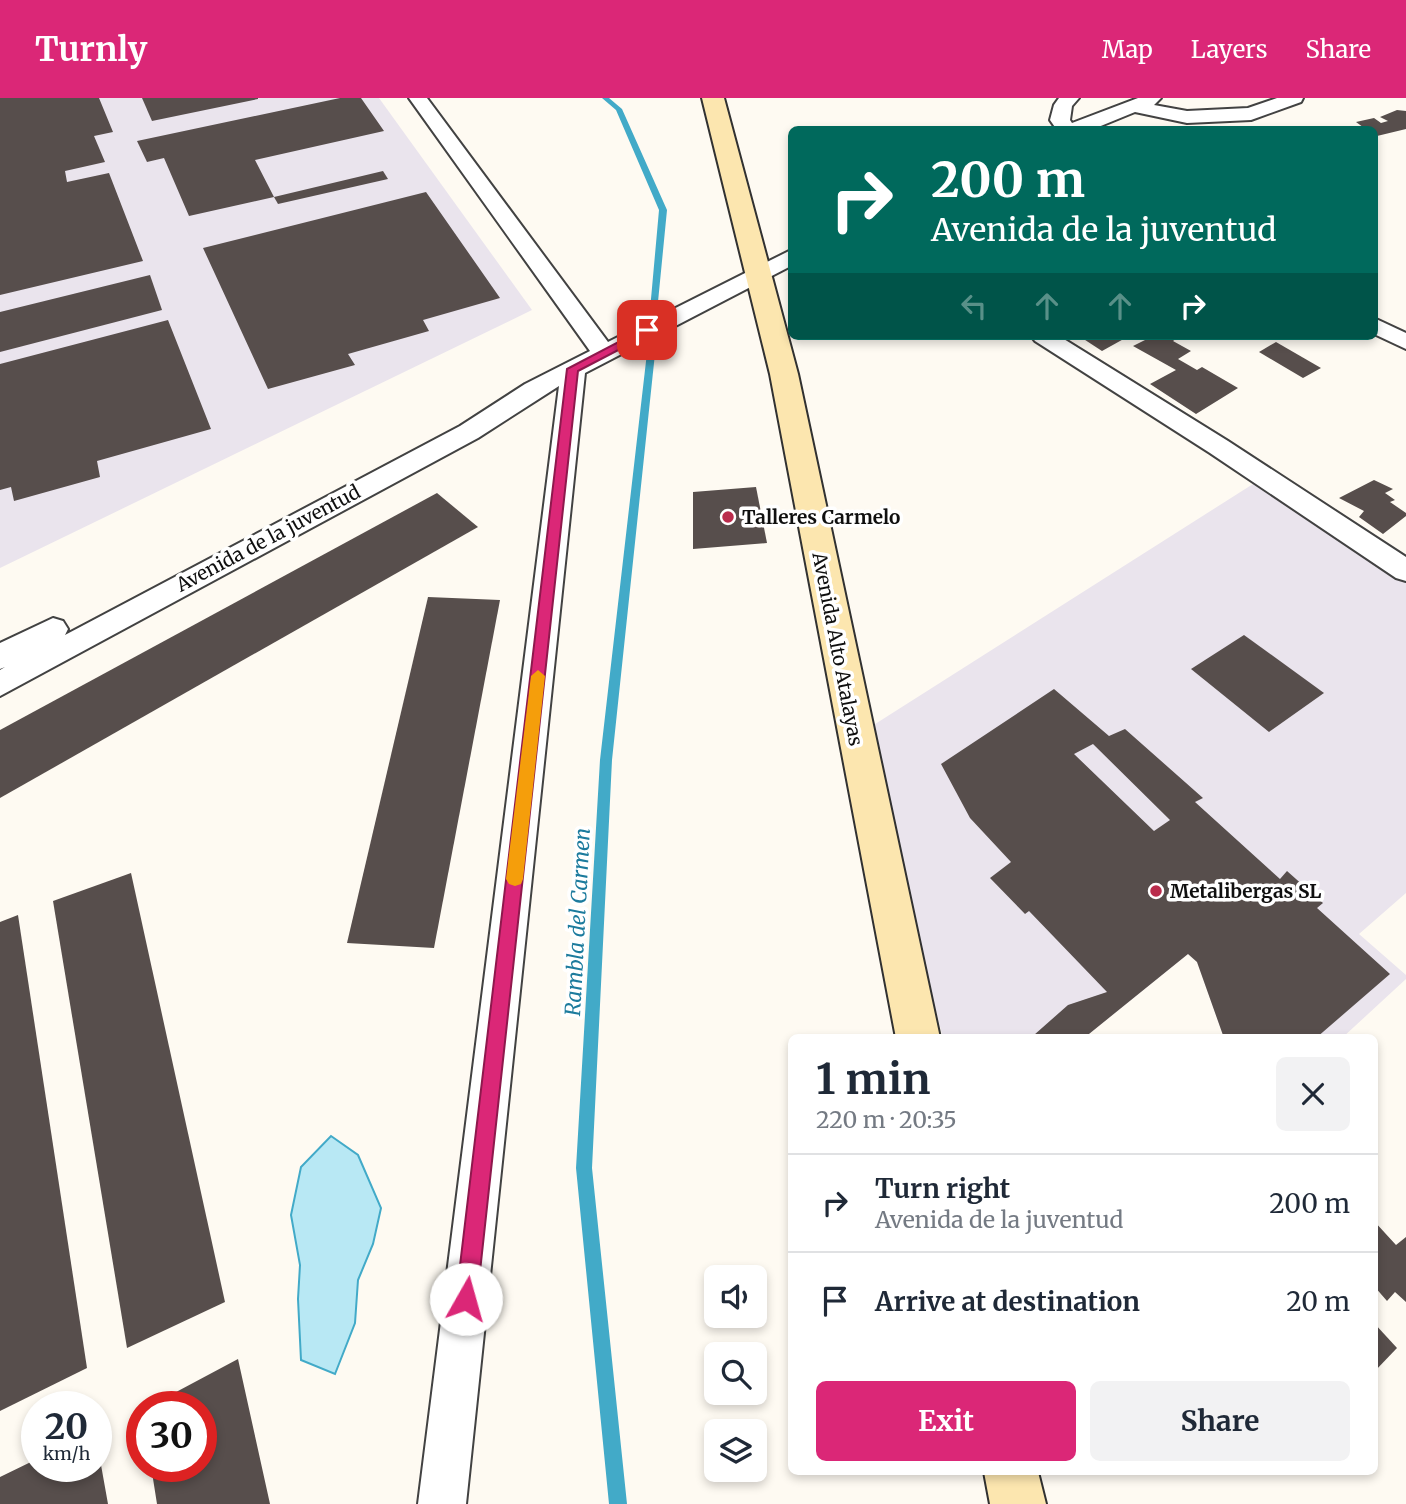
<!DOCTYPE html>
<meta charset="utf-8">
<style>
:root{--surface:#fff;--page:#f2f2f3;--text:#1f2937;--muted:#747a83;--line:#e0e1e3;--accent:#db2777}
body{margin:0;font-family:Merriweather,serif;background:var(--page);color:var(--text);height:100vh;display:flex;flex-direction:column;font-size:26px;white-space:nowrap}
*{box-sizing:border-box;margin:0}
p{font-size:23px;color:var(--muted)}
.icon{flex:none;width:38px;height:38px;fill:none;stroke:currentColor;stroke-width:2;stroke-linecap:round;stroke-linejoin:round}
.map{position:relative;flex:1;overflow:hidden}
.panel{position:absolute;left:788px;top:936px;width:590px;height:441px;display:flex;flex-direction:column;background:var(--surface);border-radius:10px;box-shadow:0 4px 10px #0003}
.panel>*{flex:none}
.banner{position:absolute;left:788px;top:28px;width:590px;height:214px;border-radius:10px;box-shadow:0 4px 10px #0003;background:#00695c;color:#fff;overflow:hidden}
.buttons{position:absolute;left:704px;top:1167px;display:grid;gap:14px}
.buttons a{display:grid;place-items:center;width:63px;height:63px;border-radius:10px;background:var(--surface);box-shadow:0 4px 10px #0003;font-size:35px}
.speed{position:absolute;left:21px;top:1293px;display:flex;gap:14px;font-size:35px;font-weight:700;text-align:center}
.speed>*{display:grid;place-content:center;width:91px;height:91px;border-radius:50%;background:var(--surface);box-shadow:0 4px 10px #0003;line-height:1}
.speed small{font-size:18px;font-weight:400}
.speed .limit{border:10px solid #d22;background:#fff;color:#111}
.pin{position:absolute;display:grid;place-items:center;width:60px;height:60px;color:#fff;margin:-30px;border-radius:14px;box-shadow:0 4px 10px #0006}
.me{position:absolute;width:77px;margin:-38px;rotate:7deg;stroke-linejoin:round;filter:drop-shadow(0 0 5px #0008)}
.turn{display:flex;align-items:center;gap:24px;height:147px;padding:0 28px;font-size:32px}
.turn .icon{width:91px;height:91px;stroke-width:2.5}
.turn b{display:block;font-size:49px;line-height:60px}
.lanes{display:flex;align-items:center;height:66px;padding:0 28px;background:#0003;justify-content:center;gap:35px;direction:ltr}
.lanes .off{opacity:.35}
.round{display:grid;place-items:center;flex:none;width:74px;height:74px;border-radius:10px;background:var(--page)}
.head{display:flex;align-items:center;justify-content:space-between;height:119px;padding:0 28px}
h1{font-size:42px;font-weight:700;line-height:52px}
.cta{display:flex;gap:14px;margin-top:auto;padding:14px 28px}
.cta a{flex:1;height:80px;border-radius:10px;background:var(--accent);color:#fff;font-size:28px;font-weight:700;line-height:80px;text-align:center}
.cta a+a{background:var(--page);color:var(--text)}
ul{padding:0;list-style:none}
li{display:flex;align-items:center;gap:21px;height:98px;padding:0 28px;border-top:2px solid var(--line)}
li div{flex:1}
li b{display:block;font-size:26px}
li em{font-style:normal}
header{display:flex;align-items:center;gap:42px;box-sizing:border-box;height:98px;padding:0 35px;background:var(--accent);color:#fff}
header strong{font-size:33px}
nav{display:flex;gap:38px;margin-inline-start:auto;font-size:24px}
.map>svg:first-child{display:block}
.industrial{fill:#eae4ed}
.water{fill:#b8e8f4;stroke:#42aac8;stroke-width:2}
.lines{fill:none;stroke-linecap:round;stroke-linejoin:round}
.stream{fill:#42aac8;fill-rule:evenodd}
.building{fill:#574e4c;fill-rule:evenodd}
.minor-casing{stroke:#424242;stroke-width:4}
.secondary-casing{stroke:#313131;stroke-width:4}
.minor{fill:#fff;fill-rule:evenodd}
.secondary{fill:#fce6af;fill-rule:evenodd}
.route{fill:#db2777;stroke:#8e194d;stroke-width:2}
.slow{fill:#f59e0b}
.poi-dot{fill:#ba2c4c;stroke:#fff;stroke-width:2.5}
.labels{text-anchor:middle;stroke-width:7;stroke-linejoin:round;paint-order:stroke}
.poi-label{font-size:19px;font-weight:bold;fill:#0f0f0f;stroke:#fff;text-anchor:start}
.street-label{font-size:19px;fill:#0f0f0f;stroke:#fff}
.water-label{font-size:21px;font-style:italic;fill:#1c7b9d;stroke:#fff}
</style>
<header>
<strong>Turnly</strong>
<nav><a>Map</a><a>Layers</a><a>Share</a></nav>
</header>
<div class="map">
<svg width="1406" height="1406" viewBox="0 0 1406 1406">
<rect width="100%" height="100%" fill="#fefaf2"/>
<g class="industrial">
<polygon points="0,0 379,0 532,212 0,470"/>
<polygon points="1253,386 1406,485 1406,795 1359,836 1406,877 1406,881 1342,940 1224,940 1197,864 1188,856 1084,940 943,940 921,855 872,628"/>
</g>
<polygon class="water" points="331,1038 358,1057 381,1110 373,1146 358,1182 355,1225 335,1276 301,1262 298,1201 300,1167 291,1117 301,1069"/>
<g class="lines">
<g class="stream">
<polygon points="602,0 609,0 622,11 667,112 657,214 650,212 659,112 616,12"/>
<polygon points="652,243 656,246 612,662 592,1070 627,1406 609,1406 576,1070 600,662 648,246"/>
</g>
</g>
<g class="building">
<polygon points="0,0 99,0 113,34 94,38 105,64 65,73 67,84 109,75 143,163 0,197"/>
<polygon points="142,0 258,0 258,1 152,23"/>
<polygon points="340,0 361,0 384,33 255,62 274,99 189,118 164,60 147,64 137,43"/>
<polygon points="1397,12 1406,13 1406,31 1377,38 1374,32 1367,32 1356,24 1374,20 1381,25 1388,23 1380,19"/>
<polygon points="383,73 388,81 278,106 274,99"/>
<polygon points="426,94 500,200 423,222 429,233 348,256 355,267 268,291 203,150"/>
<polygon points="150,177 162,212 0,254 0,214"/>
<polygon points="168,222 211,331 97,363 100,379 14,403 11,389 0,392 0,266"/>
<polygon points="1079,238 1129,238 1102,253"/>
<polygon points="1153,238 1178,239 1173,243 1191,253 1178,261 1197,272 1202,269 1238,290 1196,316 1150,286 1176,272 1133,248"/>
<polygon points="1276,244 1321,270 1303,280 1259,254"/>
<polygon points="1374,382 1393,391 1385,395 1395,402 1390,404 1406,415 1406,418 1383,436 1359,419 1364,413 1339,400"/>
<polygon points="756,389 767,445 693,451 693,394"/>
<polygon points="437,395 478,429 0,700 0,632"/>
<polygon points="428,499 500,502 434,850 347,845"/>
<polygon points="1244,537 1324,595 1269,634 1191,571"/>
<path d="M1054,591L1109,638L1125,631L1203,700L1195,704L1280,781L1287,773L1323,805L1317,810L1390,876L1316,940H1224L1197,864L1188,856L1084,940H1037L1034,937L1068,907L1107,894L1029,813L1025,816L990,780L1011,764L970,720L941,666ZM1093,646L1170,722L1154,733L1074,656Z"/>
<polygon points="131,775 225,1204 127,1250 53,803"/>
<polygon points="18,817 87,1270 0,1313 0,824"/>
<polygon points="1374,1123 1396,1147 1406,1139 1406,1204 1395,1194 1387,1203 1374,1188"/>
<polygon points="1374,1225 1397,1250 1374,1274"/>
<polygon points="238,1261 270,1406 157,1406 151,1368 201,1368 201,1309 148,1309"/>
<polygon points="96,1339 108,1406 0,1406 0,1379 37,1361 37,1368 96,1368"/>
</g>
<g class="lines">
<defs>
<g id="minor">
<polygon points="409,0 427,0 608,244 791,152 791,168 585,275 466,1406 418,1406 559,288 478,340 0,598 0,572 5,569 0,571 0,545 53,520 63,523 68,531 65,537 460,328 525,286 590,253"/>
<polygon points="1059,0 1079,0 1072,8 1070,22 1072,25 1138,0 1161,0 1154,7 1187,13 1248,10 1277,0 1303,0 1301,4 1251,22 1187,25 1135,14 1091,32 1057,32 1050,22 1054,7"/>
<polygon points="1374,220 1406,235 1406,251 1374,236"/>
<polygon points="1031,238 1059,238 1228,343 1406,459 1406,483 1396,480 1210,355 1035,243"/>
</g>
<g id="secondary">
<polygon points="702,0 724,0 798,276 940,940 896,940 770,276"/>
<polygon points="984,1374 1038,1374 1046,1406 990,1406"/>
</g>
</defs>
<use href="#minor" class="minor-casing"/>
<use href="#secondary" class="secondary-casing"/>
<use href="#minor" class="minor"/>
<use href="#secondary" class="secondary"/>
</g>
<polygon class="route" points="647,229 653,232 651,235 578,273 477,1201 474,1208 466,1211 459,1208 456,1201 567,271"/>
<polygon class="slow" points="538,572 545,578 523,781 521,786 515,788 509,786 506,781 531,578"/>
<g class="poi-dot">
<circle cx="728" cy="419" r="7"/>
<circle cx="1156" cy="793" r="7"/>
</g>
<g class="labels">
<g class="poi-label">
<text x="742" y="426">Talleres Carmelo</text>
<text x="1170" y="800">Metalibergas SL</text>
</g>
<g class="street-label">
<text transform="translate(268 440) rotate(-28)" y="7">Avenida de la juventud</text>
<text transform="translate(838 551) rotate(79)" y="7">Avenida Alto Atalayas</text>
</g>
<g class="water-label">
<text transform="translate(578 824) rotate(-87)" y="7">Rambla del Carmen</text>
</g>
</g>
</svg>
<div class="buttons">
<a><svg class="icon" aria-label="sound" viewBox="0 0 24 24"><path d="M4 9h4l5-4v14l-5-4H4zM17 9q2 3 0 6"/></svg></a>
<a><svg class="icon" aria-label="search" viewBox="0 0 24 24"><circle cx="10" cy="10" r="6"/><path d="M15 15l6 6"/></svg></a>
<a><svg class="icon" aria-label="layers" viewBox="0 0 24 24"><path d="M12 4l9 5-9 5-9-5zM3 14l9 5 9-5"/></svg></a>
</div>
<div class="speed"><div>20<small>km/h</small></div><div class="limit">30</div></div>
<div class="pin" style="left:647px;top:232px;background:#d93025"><svg class="icon" aria-label="arrive" viewBox="0 0 24 24"><path d="M6 21V4h12l-3 4 3 4H6"/></svg></div>
<svg class="me" style="left:466px;top:1201px" viewBox="-20 -20 40 40"><circle r="19" fill="#fff"/><path d="M0-13L10 11 0 6-10 11z" fill="#db2777"/></svg>
<div class="banner">
<div class="turn"><svg class="icon" aria-label="right" viewBox="0 0 24 24"><path d="M7 20v-9h11M14 6l5 5-5 5"/></svg><div><b>200 m</b>Avenida de la juventud</div></div>
<div class="lanes"><svg class="icon off" aria-label="left" viewBox="0 0 24 24"><path d="M17 20v-9H6M10 6l-5 5 5 5"/></svg><svg class="icon off" aria-label="ahead" viewBox="0 0 24 24"><path d="M12 20V5M6 11l6-6 6 6"/></svg><svg class="icon off" aria-label="ahead" viewBox="0 0 24 24"><path d="M12 20V5M6 11l6-6 6 6"/></svg><svg class="icon" aria-label="right" viewBox="0 0 24 24"><path d="M7 20v-9h11M14 6l5 5-5 5"/></svg></div>
</div>
<section class="panel">
<div class="head"><div><h1>1 min</h1><p>220 m · 20:35</p></div><a class="round"><svg class="icon" aria-label="close" viewBox="0 0 24 24"><path d="M6 6l12 12M18 6L6 18"/></svg></a></div>
<ul>
<li><svg class="icon" aria-label="right" viewBox="0 0 24 24"><path d="M7 20v-9h11M14 6l5 5-5 5"/></svg><div><b>Turn right</b><p>Avenida de la juventud</p></div><em>200 m</em></li>
<li><svg class="icon" aria-label="arrive" viewBox="0 0 24 24"><path d="M6 21V4h12l-3 4 3 4H6"/></svg><div><b>Arrive at destination</b></div><em>20 m</em></li>
</ul>
<div class="cta"><a>Exit</a><a>Share</a></div>
</section>
</div>
